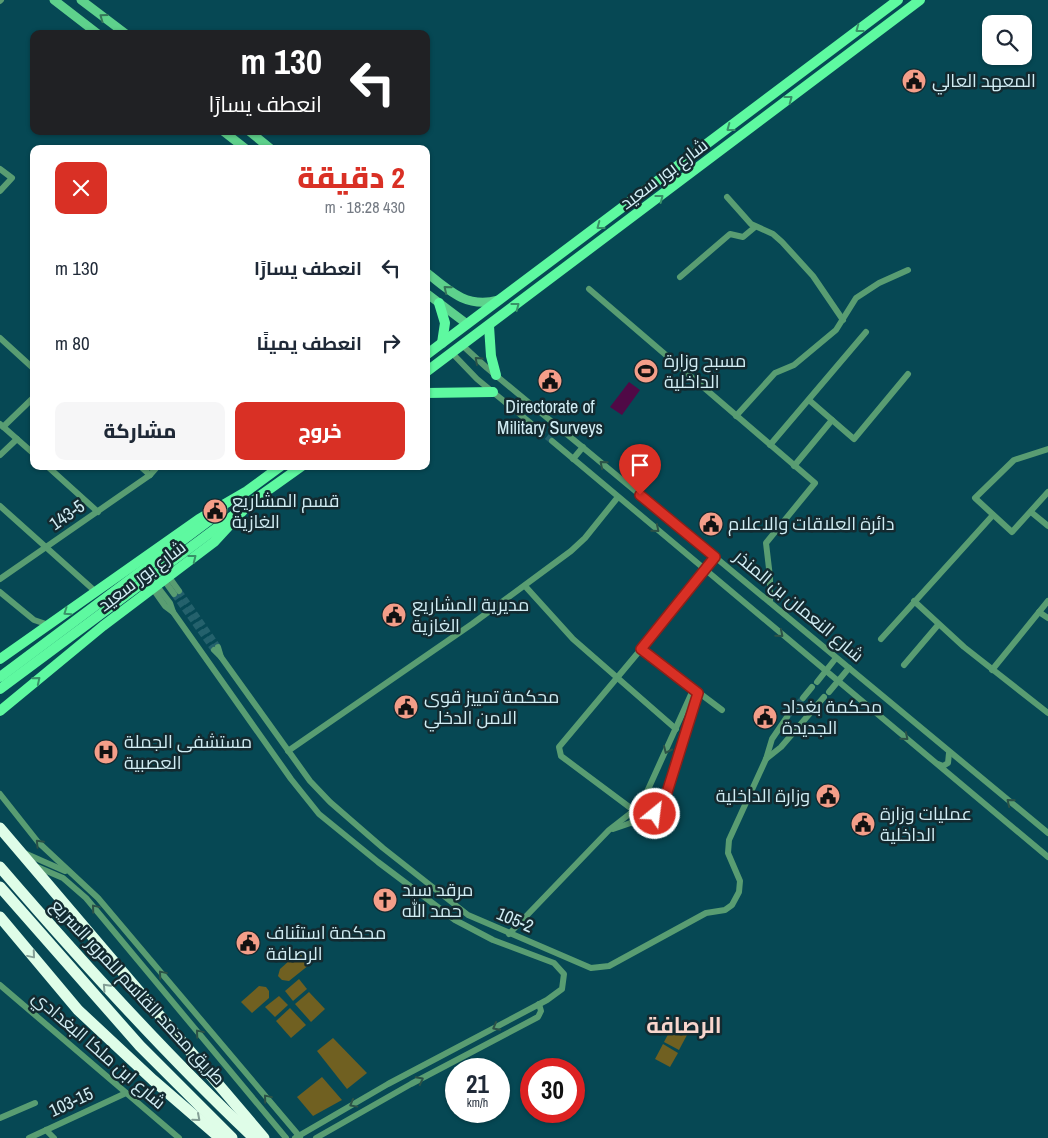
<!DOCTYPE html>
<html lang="ar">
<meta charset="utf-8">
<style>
:root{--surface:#fff;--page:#f6f6f7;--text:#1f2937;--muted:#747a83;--accent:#d93025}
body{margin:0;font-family:"Archivo Narrow",Cairo,sans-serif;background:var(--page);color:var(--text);direction:rtl;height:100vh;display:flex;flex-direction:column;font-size:19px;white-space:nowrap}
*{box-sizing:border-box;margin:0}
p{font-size:16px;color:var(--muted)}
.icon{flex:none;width:28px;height:28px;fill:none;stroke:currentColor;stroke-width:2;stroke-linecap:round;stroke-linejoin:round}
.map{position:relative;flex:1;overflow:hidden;direction:ltr}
.sheet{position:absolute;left:30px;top:145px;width:400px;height:325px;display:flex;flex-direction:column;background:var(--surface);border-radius:10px;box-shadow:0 1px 4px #0004;direction:rtl}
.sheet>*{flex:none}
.hud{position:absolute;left:30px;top:30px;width:400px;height:105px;border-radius:10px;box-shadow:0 1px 4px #0004;direction:rtl;background:#202124;color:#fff;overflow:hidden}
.fabs{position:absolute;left:982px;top:15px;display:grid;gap:10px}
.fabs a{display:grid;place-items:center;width:50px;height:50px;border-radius:10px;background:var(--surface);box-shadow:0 1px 4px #0004;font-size:25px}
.speed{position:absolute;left:445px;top:1058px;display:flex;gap:10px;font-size:25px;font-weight:700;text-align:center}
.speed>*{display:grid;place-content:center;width:65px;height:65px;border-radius:50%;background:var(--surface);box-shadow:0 1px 4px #0004;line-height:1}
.speed small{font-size:12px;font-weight:400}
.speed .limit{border:8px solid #d22;background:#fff;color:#111}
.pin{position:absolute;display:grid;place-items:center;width:42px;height:42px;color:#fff;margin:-51px -21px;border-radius:50% 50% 50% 0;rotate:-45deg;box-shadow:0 0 5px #0007}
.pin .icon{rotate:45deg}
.me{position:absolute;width:55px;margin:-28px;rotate:29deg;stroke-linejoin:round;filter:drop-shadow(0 0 4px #0008)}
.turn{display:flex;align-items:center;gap:18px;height:105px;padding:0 25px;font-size:22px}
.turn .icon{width:65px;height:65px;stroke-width:2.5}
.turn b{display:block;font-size:35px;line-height:42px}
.round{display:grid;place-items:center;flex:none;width:52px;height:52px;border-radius:10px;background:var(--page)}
.headline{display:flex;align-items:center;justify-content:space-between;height:85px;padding:0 25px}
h1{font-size:30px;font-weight:800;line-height:38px;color:var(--accent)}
.primary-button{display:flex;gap:10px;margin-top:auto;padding:10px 25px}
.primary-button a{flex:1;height:58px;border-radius:10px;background:var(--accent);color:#fff;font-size:20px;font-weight:800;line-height:58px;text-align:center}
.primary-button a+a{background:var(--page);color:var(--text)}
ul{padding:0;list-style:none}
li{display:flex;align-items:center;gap:15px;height:75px;padding:0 25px}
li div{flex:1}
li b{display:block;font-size:19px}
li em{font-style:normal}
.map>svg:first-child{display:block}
.green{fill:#706021}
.water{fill:#500946}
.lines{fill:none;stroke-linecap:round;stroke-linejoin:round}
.street-tunnel{stroke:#24616c;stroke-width:6;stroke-dasharray:6 3;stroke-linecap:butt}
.street{stroke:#599d72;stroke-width:6}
.secondary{stroke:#5ed18c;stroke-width:9}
.primary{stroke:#5ef9a0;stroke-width:10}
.highway{stroke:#dffde8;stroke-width:11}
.oneway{stroke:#357559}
.oneway2{stroke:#389268}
.oneway3{stroke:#2c5247}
.oneway4{stroke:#839e95}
.route-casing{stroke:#8d1f18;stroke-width:12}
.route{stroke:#d93025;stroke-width:9}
.labels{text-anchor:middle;stroke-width:5;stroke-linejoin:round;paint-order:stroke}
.poi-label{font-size:18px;fill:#d1edf4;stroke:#132a30;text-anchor:start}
.street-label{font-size:18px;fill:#d1edf4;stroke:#132a30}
.district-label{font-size:22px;font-weight:bold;fill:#f8d6cd;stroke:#132a30}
</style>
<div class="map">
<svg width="1048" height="1138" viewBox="0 0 1048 1138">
<rect width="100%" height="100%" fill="#064854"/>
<g class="green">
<polygon points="299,952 309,965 289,981 282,980 278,976 280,969"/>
<polygon points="299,979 307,989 293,1001 285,991"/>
<polygon points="259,986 266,987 269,991 269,998 252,1013 241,1002"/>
<polygon points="309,992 325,1009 311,1022 295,1004"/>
<polygon points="279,996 288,1005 275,1017 265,1007"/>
<polygon points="290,1008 306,1025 291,1038 276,1021"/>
<polygon points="673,1025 688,1033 679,1050 664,1042"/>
<polygon points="333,1038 367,1073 347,1089 317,1051"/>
<polygon points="663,1044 678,1053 670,1067 655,1059"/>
<polygon points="322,1077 342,1100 313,1116 297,1097"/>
</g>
<polygon class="water" points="629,382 640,390 622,415 610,407"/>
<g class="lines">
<g class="street-tunnel">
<polyline points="533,425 552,441"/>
<polyline points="179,591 218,647"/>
<polyline points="174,594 214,650"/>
<polyline points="787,717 803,698"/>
</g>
<g class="street">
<polyline points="0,1 1,0"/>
<polyline points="0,169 12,178 0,191"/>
<polyline points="727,197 751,224 773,234 782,242 813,276 843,320"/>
<polyline points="680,277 730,234 743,237 755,227"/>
<polyline points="589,289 815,483 766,543 770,577 770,602"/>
<polyline points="0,338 34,369"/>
<polyline points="462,345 487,368 1048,833"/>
<polyline points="452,353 477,379 533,425"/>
<polyline points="809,400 854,439 908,374"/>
<polyline points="736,416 775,373 794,365 836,330 856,298 879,283 908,270"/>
<polyline points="0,424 34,454"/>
<polyline points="3,427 34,397"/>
<polyline points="552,441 1048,857"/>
<polyline points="770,445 866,332"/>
<polyline points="1048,449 1014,460 975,498 1012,532 1048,492"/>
<polyline points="0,455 17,439"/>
<polyline points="573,459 583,447"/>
<polyline points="47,466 98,512"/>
<polyline points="140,466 150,475"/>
<polyline points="794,466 832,420"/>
<polyline points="0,506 96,592"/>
<polyline points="1031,512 1048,526"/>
<polyline points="169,577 179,591"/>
<polyline points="0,579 150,475 158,466"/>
<polyline points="164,580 174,594"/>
<polyline points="157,586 170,603 173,612"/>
<polyline points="525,586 573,639 676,729"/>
<polyline points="153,589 165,606 173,612 291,779 319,814 378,862 455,920 493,940 554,963 564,974 562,989 547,1000 388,1084 295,1138"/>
<polyline points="0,592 34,620 49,625"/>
<polyline points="914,601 964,647 1048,713"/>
<polyline points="1039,612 1048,618"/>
<polyline points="881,639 993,515"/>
<polyline points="218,647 221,657"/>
<polyline points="641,649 722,710"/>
<polyline points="214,650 221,657 310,781 330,802 383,848 468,915 591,968 609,966 706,913 725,910 732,905 739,892 740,881 728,853 729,840 766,759 772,739 787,717"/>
<polyline points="904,665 938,625"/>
<polyline points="992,670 1048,601"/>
<polyline points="817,682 836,658"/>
<polyline points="829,692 849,668"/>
<polyline points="803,698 812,687"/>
<polyline points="288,751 472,624 571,551 585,538 618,497"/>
<polyline points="766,759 781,747 824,697"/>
<polyline points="938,764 943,766 948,763 949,753"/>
<polyline points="0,794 38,842 98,898 300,1137"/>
<polyline points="644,818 561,756 559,747 699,580 715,557"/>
<polyline points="613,829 651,816 660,809 698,693"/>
<polyline points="22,852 65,871"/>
<polyline points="35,866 63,878 86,898 286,1138"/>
<polyline points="509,934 609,830 641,805 693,690"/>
<polyline points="0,985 179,1138"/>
<polyline points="0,1118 35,1103"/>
<polyline points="46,1130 54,1138"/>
<polyline points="29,1138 126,1093"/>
<polyline points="316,1138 411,1084 538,1017 541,1011 539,1004"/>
</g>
<g class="secondary">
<polyline points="54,0 98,34"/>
<polyline points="81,0 126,34"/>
<polyline points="223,131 246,149"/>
<polyline points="249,131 271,149"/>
<path d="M426,272C448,290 467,309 498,300"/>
<polyline points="426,293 467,324"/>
</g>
<g class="primary">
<polyline points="439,303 445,323 442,343"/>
<polyline points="489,326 491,356 496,375"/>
<polyline points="426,355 898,0"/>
<polyline points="426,372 920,0"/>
<polyline points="426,393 493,392"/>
<polyline points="0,659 199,519 247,491 281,466"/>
<polyline points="0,677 223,510"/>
<polyline points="0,689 234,515"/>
<polyline points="0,711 103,626 214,542 250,503 302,466"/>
</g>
<g class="highway">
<polyline points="0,828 264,1138"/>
<path d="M0,867C81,961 164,1053 254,1138"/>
<polyline points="0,887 140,1046 232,1138"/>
<polyline points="0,917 78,1010 153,1080 220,1138"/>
</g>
</g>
<defs><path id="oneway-chevron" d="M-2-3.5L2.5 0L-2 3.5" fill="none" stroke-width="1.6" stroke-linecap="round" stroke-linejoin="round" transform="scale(1.25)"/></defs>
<g class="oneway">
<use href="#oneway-chevron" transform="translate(103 17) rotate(-144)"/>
<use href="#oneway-chevron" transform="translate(447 289) rotate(-141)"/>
</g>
<g class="oneway2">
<use href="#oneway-chevron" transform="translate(859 29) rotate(143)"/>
<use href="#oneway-chevron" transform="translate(789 99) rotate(-37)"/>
<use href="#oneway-chevron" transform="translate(730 128) rotate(143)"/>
<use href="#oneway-chevron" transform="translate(660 198) rotate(-37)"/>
<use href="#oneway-chevron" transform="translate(600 226) rotate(143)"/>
<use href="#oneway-chevron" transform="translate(516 306) rotate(-37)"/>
<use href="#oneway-chevron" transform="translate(193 558) rotate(-38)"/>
<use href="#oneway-chevron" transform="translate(67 612) rotate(145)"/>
<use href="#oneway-chevron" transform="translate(37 680) rotate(-39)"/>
</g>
<g class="oneway3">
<use href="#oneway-chevron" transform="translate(478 360) rotate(-138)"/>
<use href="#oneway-chevron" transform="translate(603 464) rotate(-140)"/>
<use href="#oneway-chevron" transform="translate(656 529) rotate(40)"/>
<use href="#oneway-chevron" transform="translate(780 634) rotate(40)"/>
<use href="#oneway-chevron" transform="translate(905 737) rotate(39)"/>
<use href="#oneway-chevron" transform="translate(667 750) rotate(114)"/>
<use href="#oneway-chevron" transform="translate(1010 802) rotate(-141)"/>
<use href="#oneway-chevron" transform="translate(39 843) rotate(-134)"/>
<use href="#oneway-chevron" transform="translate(95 908) rotate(-130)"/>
<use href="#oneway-chevron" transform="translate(162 974) rotate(-130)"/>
<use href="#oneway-chevron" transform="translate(496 1027) rotate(152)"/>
<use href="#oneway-chevron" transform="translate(199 1033) rotate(-130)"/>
<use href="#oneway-chevron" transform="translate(420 1080) rotate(-27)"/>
<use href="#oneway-chevron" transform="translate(267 1098) rotate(-130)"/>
<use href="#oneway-chevron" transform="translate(353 1104) rotate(151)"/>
</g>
<g class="oneway4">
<use href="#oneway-chevron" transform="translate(32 955) rotate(50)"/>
<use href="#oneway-chevron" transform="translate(106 987) rotate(-133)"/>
<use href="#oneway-chevron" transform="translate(197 1118) rotate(41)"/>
</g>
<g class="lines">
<defs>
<polyline id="route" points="640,495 715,557 641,649 698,693 664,802 655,814"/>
</defs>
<use href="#route" class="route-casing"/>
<use href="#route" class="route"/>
</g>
<defs>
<symbol id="civic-disc" viewBox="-11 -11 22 22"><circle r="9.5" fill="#f49e89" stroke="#132a30"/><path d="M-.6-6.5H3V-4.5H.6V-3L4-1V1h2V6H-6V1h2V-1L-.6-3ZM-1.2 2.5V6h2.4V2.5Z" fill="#111"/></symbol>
<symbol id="stadium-disc" viewBox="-11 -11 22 22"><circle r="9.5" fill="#f49e89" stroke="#132a30"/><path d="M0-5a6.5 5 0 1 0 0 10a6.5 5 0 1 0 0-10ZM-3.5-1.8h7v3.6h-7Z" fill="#111"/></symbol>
<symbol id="hospital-disc" viewBox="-11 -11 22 22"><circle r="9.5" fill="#f49e89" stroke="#132a30"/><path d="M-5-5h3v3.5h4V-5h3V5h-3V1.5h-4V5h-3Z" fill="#111"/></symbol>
<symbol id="church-disc" viewBox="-11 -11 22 22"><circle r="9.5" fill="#f49e89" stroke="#132a30"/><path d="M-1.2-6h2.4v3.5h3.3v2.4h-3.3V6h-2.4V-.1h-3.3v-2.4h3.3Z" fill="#111"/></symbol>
</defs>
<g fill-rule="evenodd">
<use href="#civic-disc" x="900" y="67" width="28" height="28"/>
<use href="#stadium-disc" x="632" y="357" width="28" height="28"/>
<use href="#civic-disc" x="536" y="367" width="28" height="28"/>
<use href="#civic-disc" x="201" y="497" width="28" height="28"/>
<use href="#civic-disc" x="697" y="510" width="28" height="28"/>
<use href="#civic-disc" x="380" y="601" width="28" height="28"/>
<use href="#civic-disc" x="392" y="693" width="28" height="28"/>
<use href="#civic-disc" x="751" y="703" width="28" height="28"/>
<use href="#hospital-disc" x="92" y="738" width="28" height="28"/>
<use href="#civic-disc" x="814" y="782" width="28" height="28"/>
<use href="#civic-disc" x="849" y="810" width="28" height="28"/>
<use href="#church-disc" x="371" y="886" width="28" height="28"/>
<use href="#civic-disc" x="234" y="929" width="28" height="28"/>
</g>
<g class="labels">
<g class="poi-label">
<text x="932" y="87">المعهد العالي</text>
<text x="664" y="367">مسبح وزارة<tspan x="664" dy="21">الداخلية</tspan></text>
<text x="550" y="413" text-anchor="middle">Directorate of<tspan x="550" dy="21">Military Surveys</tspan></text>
<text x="232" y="507">قسم المشاريع<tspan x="232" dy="21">الغازية</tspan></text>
<text x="728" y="530">دائرة العلاقات والاعلام</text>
<text x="412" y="611">مديرية المشاريع<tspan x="412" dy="21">الغازية</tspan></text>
<text x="424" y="703">محكمة تمييز قوى<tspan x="424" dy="21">الامن الدخلي</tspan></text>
<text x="782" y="713">محكمة بغداد<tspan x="782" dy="21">الجديدة</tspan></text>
<text x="124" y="748">مستشفى الجملة<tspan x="124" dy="21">العصبية</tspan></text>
<text x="810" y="802" text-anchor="end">وزارة الداخلية</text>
<text x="880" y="820">عمليات وزارة<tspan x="880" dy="21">الداخلية</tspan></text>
<text x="402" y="896">مرقد سيد<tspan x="402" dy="21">حمد الله</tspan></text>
<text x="266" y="939">محكمة استئناف<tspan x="266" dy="21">الرصافة</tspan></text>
</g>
<g class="street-label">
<text transform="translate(664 174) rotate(-37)" y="6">شارع بور سعيد</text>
<text transform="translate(67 515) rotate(-35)" y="6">143-5</text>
<text transform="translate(142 576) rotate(-37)" y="6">شارع بور سعيد</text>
<text transform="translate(799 606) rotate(40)" y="6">شارع النعمان بن المنذر</text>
<text transform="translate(515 920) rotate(23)" y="6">105-2</text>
<text transform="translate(138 992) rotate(47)" y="6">طريق محمد القاسم للمرور السريع</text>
<text transform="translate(99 1050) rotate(41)" y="6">شارع ابن ملكا البغدادي</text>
<text transform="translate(71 1102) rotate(-25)" y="6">103-15</text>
</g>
<g class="district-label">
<text x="684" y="1033">الرصافة</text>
</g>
</g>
</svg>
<div class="fabs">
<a><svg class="icon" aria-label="search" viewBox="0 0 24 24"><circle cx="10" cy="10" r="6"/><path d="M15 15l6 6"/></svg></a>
</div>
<div class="speed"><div>21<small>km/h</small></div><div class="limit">30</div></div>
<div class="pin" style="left:640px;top:495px;background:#d93025"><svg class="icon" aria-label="arrive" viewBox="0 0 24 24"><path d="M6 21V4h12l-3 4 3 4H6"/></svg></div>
<svg class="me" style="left:655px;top:814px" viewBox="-20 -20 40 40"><circle r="17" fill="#d93025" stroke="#fff" stroke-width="3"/><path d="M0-11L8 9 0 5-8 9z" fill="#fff"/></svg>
<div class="hud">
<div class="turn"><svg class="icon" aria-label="left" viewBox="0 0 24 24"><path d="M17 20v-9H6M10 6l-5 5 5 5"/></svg><div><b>130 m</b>انعطف يسارًا</div></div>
</div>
<section class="sheet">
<div class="headline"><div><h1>2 دقيقة</h1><p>430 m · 18:28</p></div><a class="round" style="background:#d93025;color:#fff"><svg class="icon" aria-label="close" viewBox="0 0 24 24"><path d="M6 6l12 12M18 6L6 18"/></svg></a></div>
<ul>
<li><svg class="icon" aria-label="left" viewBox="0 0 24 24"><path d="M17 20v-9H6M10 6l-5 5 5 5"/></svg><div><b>انعطف يسارًا</b></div><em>130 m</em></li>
<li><svg class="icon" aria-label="right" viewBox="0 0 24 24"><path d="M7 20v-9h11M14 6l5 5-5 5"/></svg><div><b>انعطف يمينًا</b></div><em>80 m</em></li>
</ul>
<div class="primary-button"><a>خروج</a><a>مشاركة</a></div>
</section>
</div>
